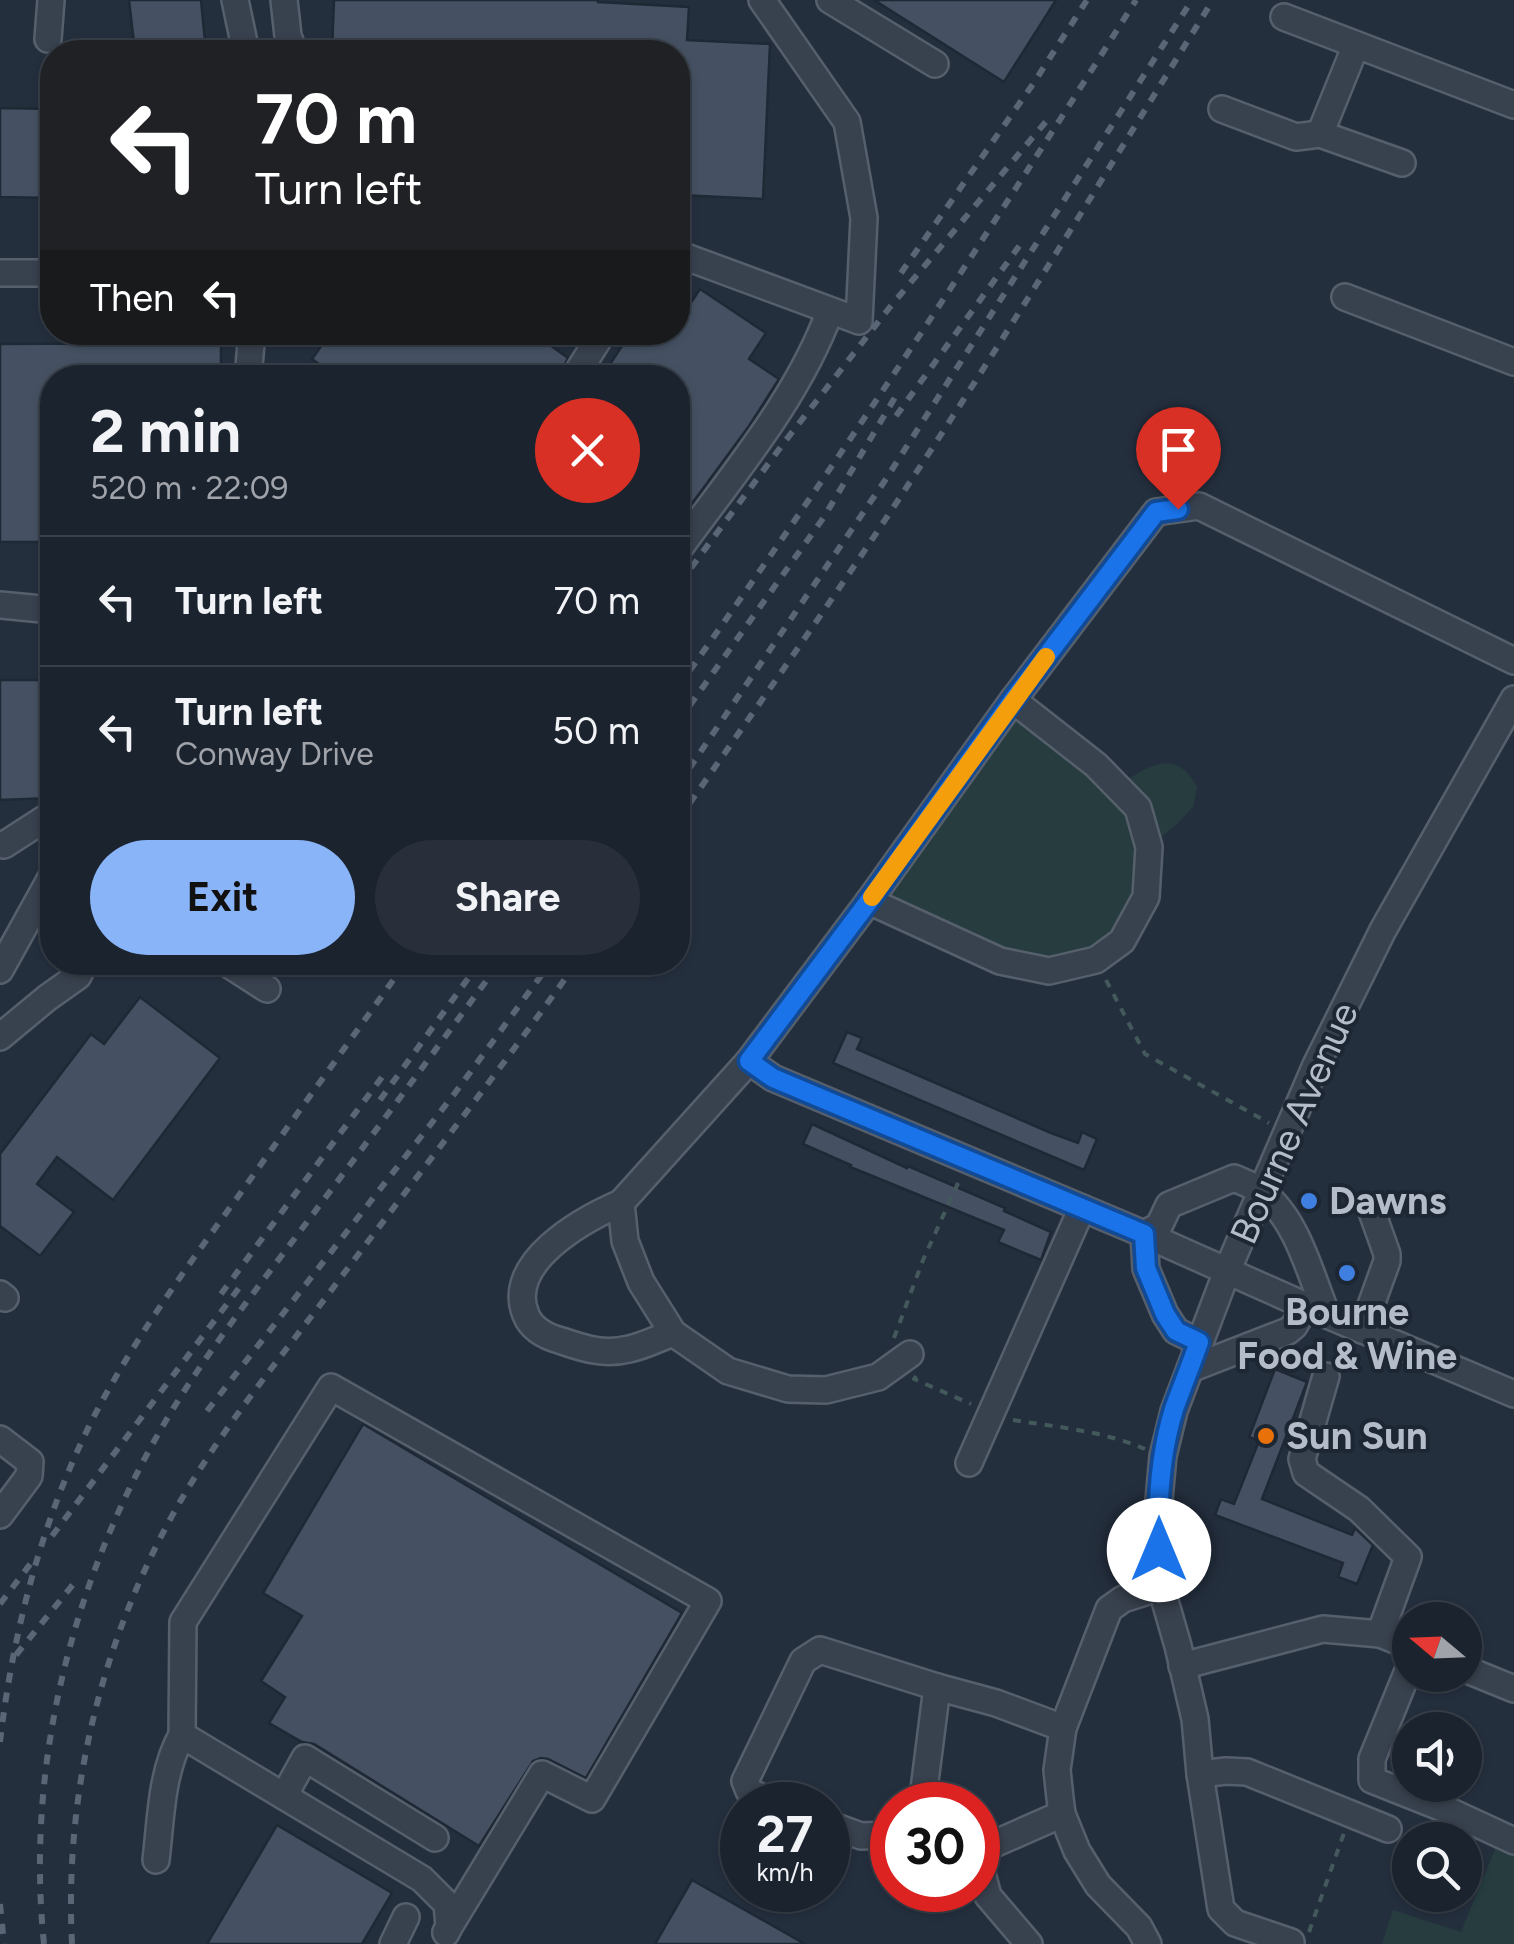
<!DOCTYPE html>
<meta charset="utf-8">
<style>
:root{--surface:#1b232e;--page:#282f3a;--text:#f1f3f6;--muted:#a0a4aa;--line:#39404a;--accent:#8ab4f8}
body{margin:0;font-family:Figtree,sans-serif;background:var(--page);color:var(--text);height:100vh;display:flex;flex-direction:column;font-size:38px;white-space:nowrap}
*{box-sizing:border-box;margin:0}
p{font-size:32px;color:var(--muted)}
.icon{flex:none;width:55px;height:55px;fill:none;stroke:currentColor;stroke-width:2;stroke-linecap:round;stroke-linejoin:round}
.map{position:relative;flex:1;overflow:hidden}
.sheet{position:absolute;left:40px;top:365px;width:650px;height:610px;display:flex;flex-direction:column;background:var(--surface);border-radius:40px;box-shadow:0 2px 8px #0004,0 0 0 2px var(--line)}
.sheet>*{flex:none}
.banner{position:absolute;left:40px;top:40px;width:650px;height:305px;border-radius:40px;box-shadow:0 2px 8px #0004,0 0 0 2px var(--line);background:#202124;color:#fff;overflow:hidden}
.needle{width:65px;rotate:289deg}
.tools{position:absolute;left:1392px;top:1602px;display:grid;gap:20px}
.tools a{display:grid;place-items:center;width:90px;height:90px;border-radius:50%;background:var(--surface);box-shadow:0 2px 8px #0004,0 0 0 2px var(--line);font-size:50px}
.speed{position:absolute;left:720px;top:1782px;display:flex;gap:20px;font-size:50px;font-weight:700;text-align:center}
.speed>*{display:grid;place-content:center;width:130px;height:130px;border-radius:50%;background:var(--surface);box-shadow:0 2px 8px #0004,0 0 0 2px var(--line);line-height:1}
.speed small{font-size:25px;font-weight:400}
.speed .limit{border:15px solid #d22;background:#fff;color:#111}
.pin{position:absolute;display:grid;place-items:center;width:85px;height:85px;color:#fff;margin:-102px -42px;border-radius:50% 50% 50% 0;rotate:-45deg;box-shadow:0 0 10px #0007}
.pin .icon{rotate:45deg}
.me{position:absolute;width:110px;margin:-55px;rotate:0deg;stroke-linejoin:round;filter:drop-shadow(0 0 8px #0008)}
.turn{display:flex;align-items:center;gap:35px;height:210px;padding:0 50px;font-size:45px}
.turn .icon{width:130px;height:130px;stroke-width:2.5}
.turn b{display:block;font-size:70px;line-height:85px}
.then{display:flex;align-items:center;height:95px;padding:0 50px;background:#0003;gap:20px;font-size:38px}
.round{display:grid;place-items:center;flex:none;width:105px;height:105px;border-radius:52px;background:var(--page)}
.head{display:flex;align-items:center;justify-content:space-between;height:170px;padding:0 50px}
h1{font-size:60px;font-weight:700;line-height:75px}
.button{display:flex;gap:20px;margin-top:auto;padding:20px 50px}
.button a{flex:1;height:115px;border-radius:60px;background:var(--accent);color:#111;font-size:40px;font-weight:700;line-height:115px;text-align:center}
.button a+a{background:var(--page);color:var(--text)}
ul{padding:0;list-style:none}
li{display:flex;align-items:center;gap:30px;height:130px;padding:0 50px;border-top:2px solid var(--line)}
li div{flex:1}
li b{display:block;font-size:38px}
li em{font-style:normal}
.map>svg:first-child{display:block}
.green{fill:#263c3f}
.building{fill:#455162;stroke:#1f2835;stroke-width:2.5}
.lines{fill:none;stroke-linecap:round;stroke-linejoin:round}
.minor-casing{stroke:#565f6c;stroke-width:30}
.path{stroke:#44595c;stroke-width:4;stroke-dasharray:8 8;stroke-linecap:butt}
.minor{stroke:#38414e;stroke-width:25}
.rail{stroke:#5a6575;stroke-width:6;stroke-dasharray:10 10;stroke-linecap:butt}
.route-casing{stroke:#114b97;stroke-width:25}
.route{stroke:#1a73e8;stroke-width:18}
.slow{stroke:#f59e0b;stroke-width:18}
.shop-dot{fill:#3f7fe0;stroke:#1d2633;stroke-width:4}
.food-dot{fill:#e8710a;stroke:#1d2633;stroke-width:4}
.labels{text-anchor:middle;stroke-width:8;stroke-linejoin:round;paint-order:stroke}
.street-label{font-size:38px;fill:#b4bcc9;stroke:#1d2633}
.poi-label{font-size:38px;font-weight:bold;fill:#b4bcc9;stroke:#1d2633;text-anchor:start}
</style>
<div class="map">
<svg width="1514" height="1944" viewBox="0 0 1514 1944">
<rect width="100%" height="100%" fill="#242f3e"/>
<g class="green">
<path d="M1013,700L1117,786C1147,768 1175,745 1197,787L1193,807L1177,824L1149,847L1122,941L1049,971L869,901Z"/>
<polygon points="1498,1842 1514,1848 1514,1944 1382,1944 1393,1910 1461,1932"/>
</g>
<g class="building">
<polygon points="129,0 201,0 206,52 135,52"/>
<polygon points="334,0 598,0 598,2 689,7 687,40 770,44 763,199 680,195 681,165 678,164 678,52 332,52"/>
<polygon points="874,0 1056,0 1004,82"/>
<polygon points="0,108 52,109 52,198 0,197"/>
<polygon points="700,289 766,333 749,359 779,379 749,426 688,509 678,502 678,378 601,378 631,332 678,332 678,322"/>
<polygon points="331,332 532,332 568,358 558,378 338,378 312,359"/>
<polygon points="221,343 221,378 52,378 52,542 0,542 0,344"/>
<polygon points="0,680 52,680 52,798 0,800"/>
<polygon points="140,997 220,1058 113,1200 57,1157 37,1184 74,1212 40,1256 0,1226 0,1154 91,1034 104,1044"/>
<polygon points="847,1032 862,1038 857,1049 1051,1133 1078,1143 1082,1132 1097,1139 1084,1170 833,1063"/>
<polygon points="812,1124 907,1168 908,1166 1005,1208 1004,1211 1051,1232 1041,1260 998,1242 1004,1230 870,1175 850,1167 851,1165 803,1144"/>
<polygon points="1275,1369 1307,1382 1262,1499 1352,1535 1355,1528 1373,1545 1357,1584 1338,1577 1343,1563 1215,1515 1221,1499 1234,1504 1259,1441 1249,1437"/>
<polygon points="363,1424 682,1613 586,1778 548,1759 541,1758 533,1761 479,1846 314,1744 302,1742 269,1723 285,1697 261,1681 302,1616 263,1593"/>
<polygon points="277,1825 392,1893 362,1944 207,1944"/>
<polygon points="692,1880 805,1944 655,1944"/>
</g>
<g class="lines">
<defs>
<g id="minor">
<polyline points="235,0 246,52"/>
<polyline points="284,0 288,36 294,52"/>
<polyline points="830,0 935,64"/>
<polyline points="1284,17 1514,105"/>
<polyline points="48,39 51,0"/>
<polyline points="1222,109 1296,137 1320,134 1402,163"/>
<polyline points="1320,134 1356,45"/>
<polyline points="678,254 859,321 864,218 847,122 762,0"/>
<polyline points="0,273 52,273"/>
<polyline points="1345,297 1514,362"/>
<polyline points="248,378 252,332"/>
<polyline points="574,378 603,332"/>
<path d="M678,550C733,474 797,400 830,311"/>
<polyline points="0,605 52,610"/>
<polyline points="4,845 52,814"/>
<polyline points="869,901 1000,961 1049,971 1096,960 1122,941 1146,897 1149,847 1138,808 1096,765 1013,700"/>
<polyline points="225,962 267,989"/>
<polyline points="0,970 52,876"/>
<polyline points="0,1037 47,998 78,976 85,962"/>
<polyline points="749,1061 773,1078 1144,1234 1306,1306 1514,1394"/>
<path d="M621,1203C582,1220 504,1263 526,1315C532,1330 547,1337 562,1341C585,1349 605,1355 629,1349C644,1346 659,1338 673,1333"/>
<path d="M1144,1234L1159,1226L1169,1205L1234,1178C1243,1182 1255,1186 1263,1193C1298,1221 1310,1274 1327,1315"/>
<polyline points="1144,1234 1146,1269 1165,1314 1176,1331 1199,1342"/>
<polyline points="0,1294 5,1298"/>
<polyline points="1362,1330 1387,1261 1387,1254 1372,1212"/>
<polyline points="910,1354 878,1377 826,1390 788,1389 728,1371 673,1333 641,1282 625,1241 621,1203 749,1061 869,901 1013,700 1156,512 1199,506 1514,661"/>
<polyline points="1190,1369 1288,1331 1294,1326 1306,1306"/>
<polyline points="1326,1376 1302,1459 1306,1473 1359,1509 1408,1557 1380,1634"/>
<polyline points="0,1439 30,1462 29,1476 0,1515"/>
<polyline points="969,1463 1082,1208"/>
<polyline points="1182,1666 1323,1629 1380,1634 1410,1646"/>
<polyline points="1410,1666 1372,1759 1372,1780 1445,1809 1514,1841"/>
<polyline points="1465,1669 1514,1689"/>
<polyline points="182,1735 422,1879 447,1904 449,1926 446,1933"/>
<polyline points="1200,1774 1226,1771 1247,1772 1388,1829"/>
<polyline points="284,1796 305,1758 435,1838"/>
<polyline points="776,1805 749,1791 745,1781 803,1661 820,1650 937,1687 996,1703 1063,1728"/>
<polyline points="922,1805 937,1687"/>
<polyline points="828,1824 861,1836 892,1835"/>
<polyline points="978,1851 1062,1814"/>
<polyline points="978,1858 988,1896 1029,1944"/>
<path d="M156,1860C161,1819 161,1772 182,1735L183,1622L331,1387L708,1601L592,1799L542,1774L446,1932"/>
<polyline points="1291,1942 1235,1923 1221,1909 1200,1774 1195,1719 1178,1646 1161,1587 1157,1522 1163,1456 1174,1411 1227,1271 1316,1065 1383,930 1514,699"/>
<polyline points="393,1944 406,1917"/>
<polyline points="1148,1944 1139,1927 1098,1885 1077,1851 1062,1814 1060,1798 1057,1770 1063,1728 1109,1609 1123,1599 1161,1587"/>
</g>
</defs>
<use href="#minor" class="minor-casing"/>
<g class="path">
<polyline points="1106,980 1145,1054 1269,1123"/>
<polyline points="894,1338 923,1260 959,1181"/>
<polyline points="916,1376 914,1379 971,1404"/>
<path d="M1013,1420C1057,1427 1103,1431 1145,1449"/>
<polyline points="1309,1932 1344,1833"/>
</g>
<use href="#minor" class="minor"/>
<g class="rail">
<polyline points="901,273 1033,84 1087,0"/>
<polyline points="896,416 1025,238"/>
<polyline points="679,584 786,440 890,307 1049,118"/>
<path d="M678,687C838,463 989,233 1136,0"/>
<polyline points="678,722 824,517 897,394"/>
<polyline points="678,785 884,482 1192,0"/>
<path d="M678,820C756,708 835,597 910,482C1014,324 1113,161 1213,0"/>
<polyline points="380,1100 480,962"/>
<polyline points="221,1294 382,1077"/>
<polyline points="207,1411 455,1093 551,962"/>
<polyline points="52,1536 239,1288"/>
<polyline points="0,1604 31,1563"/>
<polyline points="16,1655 75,1582"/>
<path d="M0,1742C14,1622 47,1500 106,1394C144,1326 191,1261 237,1198C293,1119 350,1041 406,962"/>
<polyline points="0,1904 4,1944"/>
<path d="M44,1944C24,1753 79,1557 181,1396C223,1330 273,1268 319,1206C380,1125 440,1044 500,962"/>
<path d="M72,1944C64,1792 102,1639 177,1507C222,1428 281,1357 336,1284C416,1177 499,1072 577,962"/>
</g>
</g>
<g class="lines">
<defs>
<path id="route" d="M1159,1550C1157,1503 1160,1454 1174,1409C1182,1387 1191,1365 1199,1342L1176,1331L1165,1314L1146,1268L1144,1234L773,1078L749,1061L869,901L1013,700L1156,512L1178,509"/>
</defs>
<use href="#route" class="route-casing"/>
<use href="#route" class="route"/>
<polyline class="slow" points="872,897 1046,657"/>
</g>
<g class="shop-dot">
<circle cx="1309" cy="1201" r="10"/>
<circle cx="1347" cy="1273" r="10"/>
</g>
<circle class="food-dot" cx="1266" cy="1436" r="10"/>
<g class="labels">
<g class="street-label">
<text transform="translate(1294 1123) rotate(-66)" y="13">Bourne Avenue</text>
</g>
<g class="poi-label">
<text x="1329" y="1214">Dawns</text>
<text x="1347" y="1325" text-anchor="middle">Bourne<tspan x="1347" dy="44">Food &amp; Wine</tspan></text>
<text x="1286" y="1449">Sun Sun</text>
</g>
</g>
</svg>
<div class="tools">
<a><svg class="needle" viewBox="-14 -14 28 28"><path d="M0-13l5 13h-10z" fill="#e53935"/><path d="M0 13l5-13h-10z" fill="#a0a4aa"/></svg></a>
<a><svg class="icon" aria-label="sound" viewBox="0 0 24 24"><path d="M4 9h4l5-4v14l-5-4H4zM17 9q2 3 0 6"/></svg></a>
<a><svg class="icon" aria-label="search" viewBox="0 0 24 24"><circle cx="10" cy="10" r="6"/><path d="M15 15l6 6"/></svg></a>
</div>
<div class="speed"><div>27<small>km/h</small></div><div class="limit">30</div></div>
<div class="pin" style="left:1178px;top:509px;background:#d93025"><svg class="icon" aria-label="arrive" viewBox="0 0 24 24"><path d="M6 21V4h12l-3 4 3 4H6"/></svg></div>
<svg class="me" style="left:1159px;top:1550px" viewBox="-20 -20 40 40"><circle r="19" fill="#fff"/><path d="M0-13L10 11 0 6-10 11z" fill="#1a73e8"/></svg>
<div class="banner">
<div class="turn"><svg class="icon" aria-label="left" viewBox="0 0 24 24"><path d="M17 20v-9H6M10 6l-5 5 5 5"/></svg><div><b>70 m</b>Turn left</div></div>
<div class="then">Then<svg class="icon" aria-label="left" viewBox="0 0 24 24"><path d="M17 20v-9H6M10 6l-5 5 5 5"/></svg></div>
</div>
<section class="sheet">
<div class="head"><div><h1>2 min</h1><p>520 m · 22:09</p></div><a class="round" style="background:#d93025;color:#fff"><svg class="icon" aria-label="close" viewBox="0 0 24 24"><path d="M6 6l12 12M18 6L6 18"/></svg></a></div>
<ul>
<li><svg class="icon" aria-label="left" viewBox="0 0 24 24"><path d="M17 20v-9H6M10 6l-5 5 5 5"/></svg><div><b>Turn left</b></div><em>70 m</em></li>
<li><svg class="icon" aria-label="left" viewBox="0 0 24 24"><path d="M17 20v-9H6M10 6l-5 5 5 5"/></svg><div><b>Turn left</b><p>Conway Drive</p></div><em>50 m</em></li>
</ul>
<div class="button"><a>Exit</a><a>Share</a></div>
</section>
</div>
